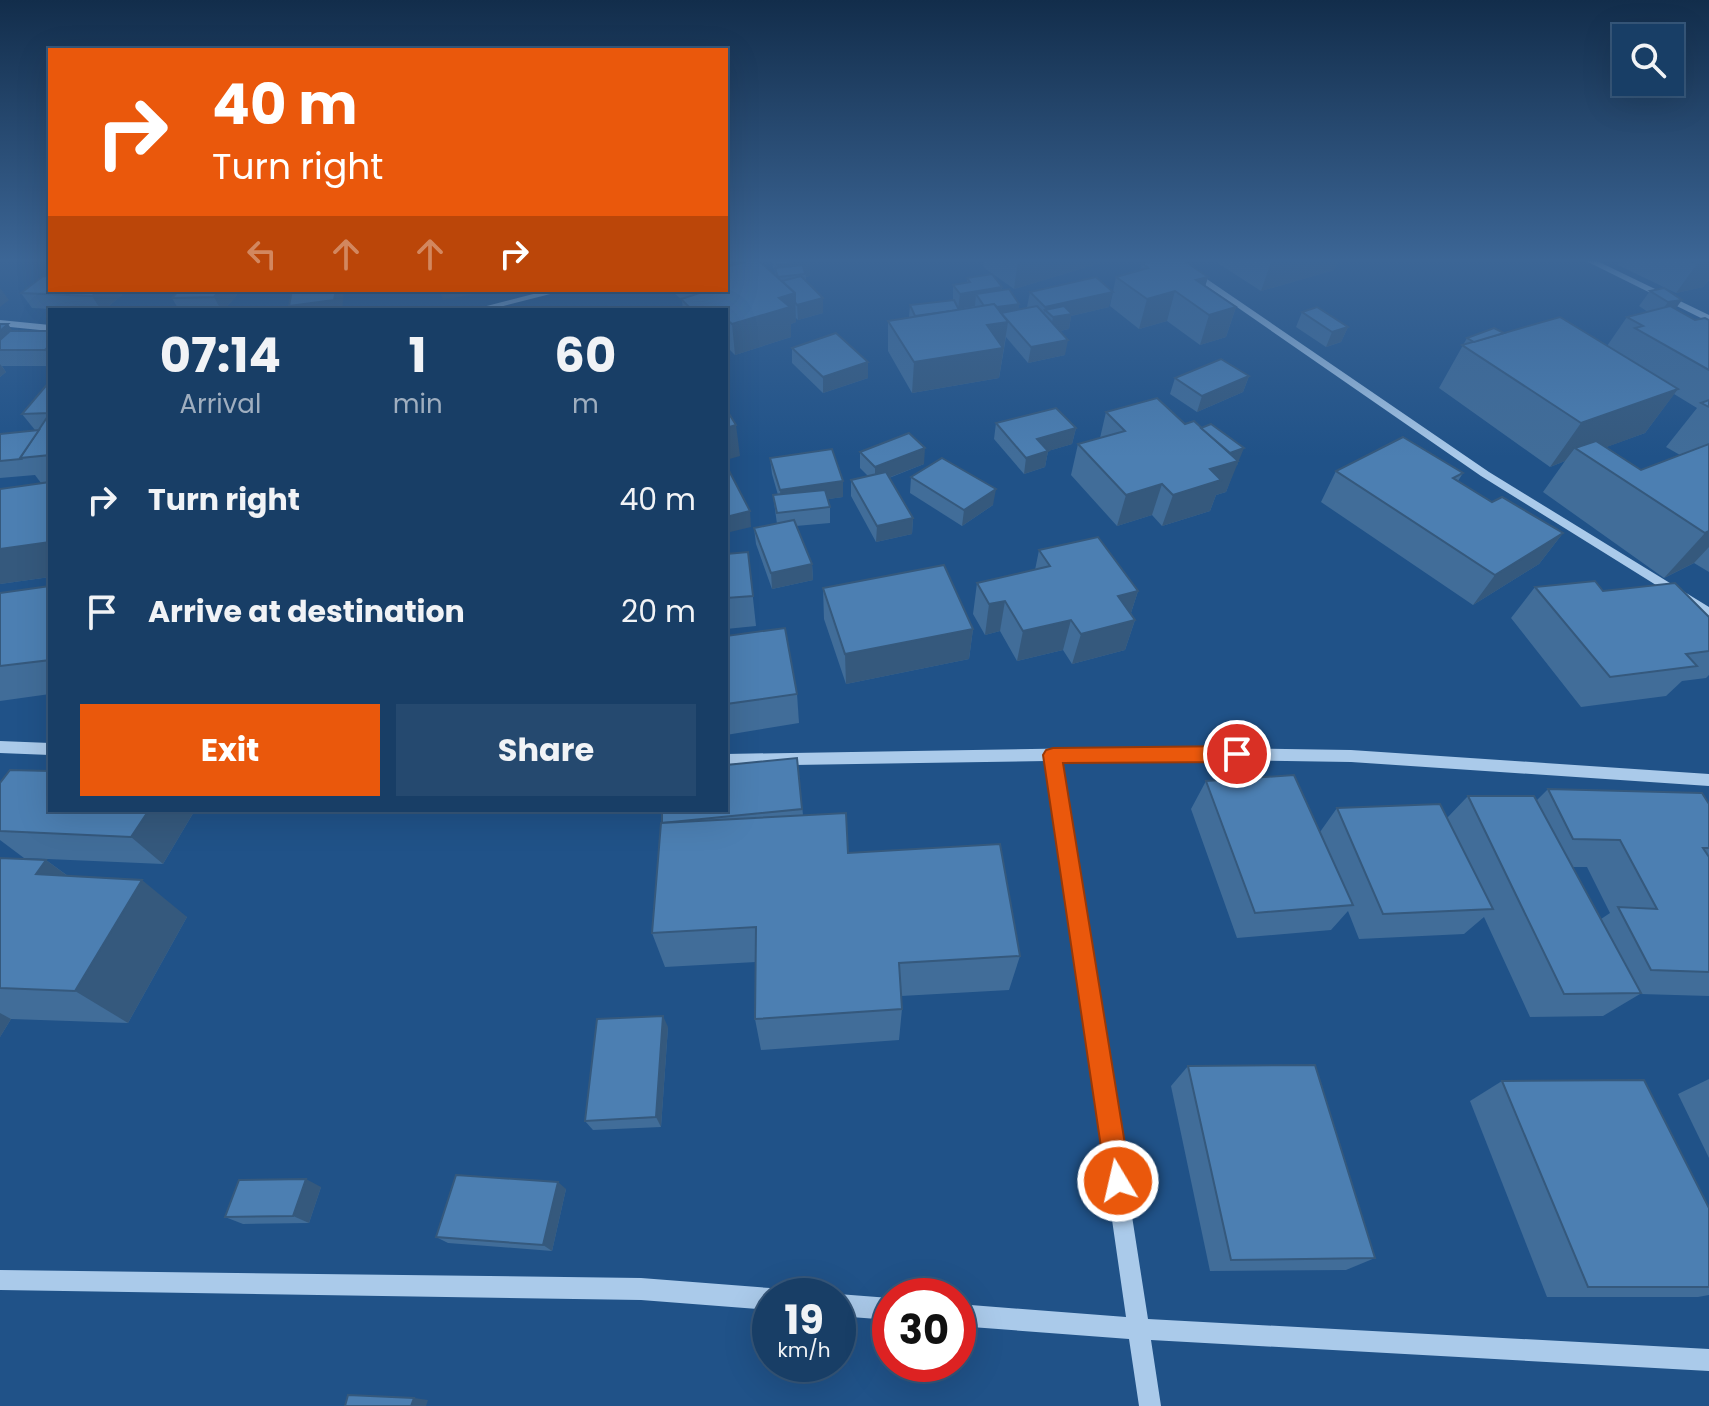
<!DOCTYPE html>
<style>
:root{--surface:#183e66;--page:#25496f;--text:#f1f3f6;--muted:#9faebf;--line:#36577a;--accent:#ea580c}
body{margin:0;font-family:Poppins,sans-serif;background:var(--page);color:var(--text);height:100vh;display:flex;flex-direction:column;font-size:30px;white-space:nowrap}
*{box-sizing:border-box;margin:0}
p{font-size:26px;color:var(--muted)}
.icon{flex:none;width:44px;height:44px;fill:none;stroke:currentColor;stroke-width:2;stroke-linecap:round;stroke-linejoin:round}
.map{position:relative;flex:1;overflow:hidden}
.details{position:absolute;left:48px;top:308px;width:680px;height:504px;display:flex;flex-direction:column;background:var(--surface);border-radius:0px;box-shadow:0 8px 32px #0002,0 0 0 2px var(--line)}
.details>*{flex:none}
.banner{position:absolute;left:48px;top:48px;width:680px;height:244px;border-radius:0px;box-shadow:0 8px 32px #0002,0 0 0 2px var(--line);background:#ea580c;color:#fff;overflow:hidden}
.fabs{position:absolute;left:1612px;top:24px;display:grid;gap:16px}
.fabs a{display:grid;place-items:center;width:72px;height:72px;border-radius:0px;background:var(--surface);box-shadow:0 8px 32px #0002,0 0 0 2px var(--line);font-size:40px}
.speed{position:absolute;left:752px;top:1278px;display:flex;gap:16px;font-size:40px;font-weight:700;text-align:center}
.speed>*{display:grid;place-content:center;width:104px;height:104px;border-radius:50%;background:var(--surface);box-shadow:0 8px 32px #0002,0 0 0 2px var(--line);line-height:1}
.speed small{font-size:20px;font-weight:400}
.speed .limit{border:12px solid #d22;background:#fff;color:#111}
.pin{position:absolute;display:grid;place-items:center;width:68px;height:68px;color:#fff;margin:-34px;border:4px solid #fff;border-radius:50%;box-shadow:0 2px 8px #0007}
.me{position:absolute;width:88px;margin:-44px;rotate:351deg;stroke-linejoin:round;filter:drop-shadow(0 0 6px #0008)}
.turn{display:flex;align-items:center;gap:28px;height:168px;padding:0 32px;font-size:36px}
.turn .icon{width:104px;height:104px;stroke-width:2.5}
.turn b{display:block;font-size:56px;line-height:68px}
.lanes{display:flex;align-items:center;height:76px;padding:0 32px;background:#0003;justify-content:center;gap:40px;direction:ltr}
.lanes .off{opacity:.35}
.eta{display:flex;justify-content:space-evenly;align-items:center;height:136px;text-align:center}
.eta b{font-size:48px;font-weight:700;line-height:56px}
.primary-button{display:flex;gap:16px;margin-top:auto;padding:16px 32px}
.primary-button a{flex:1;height:92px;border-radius:0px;background:var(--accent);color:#fff;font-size:32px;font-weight:700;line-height:92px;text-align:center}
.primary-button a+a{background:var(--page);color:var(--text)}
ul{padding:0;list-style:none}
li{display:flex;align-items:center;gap:24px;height:112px;padding:0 32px}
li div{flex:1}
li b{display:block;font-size:30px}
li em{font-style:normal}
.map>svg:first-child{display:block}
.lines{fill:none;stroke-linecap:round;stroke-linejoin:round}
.minor{fill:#aacaea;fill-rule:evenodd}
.wall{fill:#416d99;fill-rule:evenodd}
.shaded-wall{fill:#35597d}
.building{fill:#4c7fb2;stroke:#35597d;stroke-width:2}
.route{fill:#ea580c;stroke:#983908;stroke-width:2}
</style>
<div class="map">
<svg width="1709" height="1406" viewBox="0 0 1709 1406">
<rect width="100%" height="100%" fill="#205288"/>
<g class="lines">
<g class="minor">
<polygon points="1169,260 1179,260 1489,472 1709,607 1709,618 1481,476"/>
<polygon points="1584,260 1595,260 1709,315 1709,322"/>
<polygon points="549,290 566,290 488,310 471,310"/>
<polygon points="0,320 50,325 50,331 0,326"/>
<polygon points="0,741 50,743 50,755 0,753"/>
<polygon points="1151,747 1351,750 1709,774 1709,786 1351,762 1151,759 1061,760 1148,1319 1709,1349 1709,1371 1151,1340 1161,1406 1139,1406 1129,1339 958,1326 958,1304 1126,1317 1046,761 726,766 726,754"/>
<polygon points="0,1270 641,1278 770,1288 777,1292 779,1296 770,1296 770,1310 641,1300 0,1290"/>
<polygon points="838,1294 890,1298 890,1320 838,1316 838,1296 834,1296"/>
</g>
</g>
<g class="wall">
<polygon points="771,260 809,260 810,276 806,277 806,280 823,313 798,320 796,318 796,322 791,324 791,337 735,355 727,347 726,347 726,310 683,310 682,300 674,293 674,290 726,290 776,276"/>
<polygon points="984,260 1101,260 1100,263 1014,289 983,267"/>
<polygon points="1217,260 1338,260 1334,270 1261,291 1216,262"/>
<polygon points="1621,260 1709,260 1709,280 1703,287 1676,293 1618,265"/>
<polygon points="1142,263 1208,277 1205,286 1236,307 1226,337 1200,345 1167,321 1139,329 1110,306 1116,277 1140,270"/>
<polygon points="967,278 1002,287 1002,290 1019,304 1018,310 1028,308 1027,307 1030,292 1109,307 1071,316 1069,329 1060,331 1065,355 1028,363 1006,337 999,378 912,393 888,351 888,321 909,317 910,305 953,301 953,285 967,283"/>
<path d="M1664,288L1675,309L1695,320H1709V572L1694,563L1664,578L1543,492L1565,461L1550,467L1439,388L1467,338L1504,333L1607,346L1627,317L1648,312L1639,306L1650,291ZM1674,394L1697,408L1666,447L1680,455L1641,470L1606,447L1645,433Z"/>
<polygon points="50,290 119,290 122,295 104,310 70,310 32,308 21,293"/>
<polygon points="179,290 234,290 237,295 224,310 179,310 172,298"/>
<polygon points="1302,312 1348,327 1341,342 1326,347 1296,327"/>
<polygon points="0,324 13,331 50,331 50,366 2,366 6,372 0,377"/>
<polygon points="792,348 868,362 868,378 823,393 792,363"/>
<polygon points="1249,376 1243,392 1197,412 1170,394 1175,378"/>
<polygon points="50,381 50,577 0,584 41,483 35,475 0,478 0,434 35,430 22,414"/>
<polygon points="1106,412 1185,424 1238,464 1236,465 1226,492 1216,495 1210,511 1162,526 1152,515 1117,526 1071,475 1078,444 1100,438"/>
<polygon points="996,423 1076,428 1072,444 1048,451 1045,467 1024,474 994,439"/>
<polygon points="860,452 924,464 889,478 913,518 912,534 876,542 851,496 851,480 868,476 860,468"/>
<polygon points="770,458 843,497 828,499 830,507 830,523 796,526 812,564 813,580 772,589 756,544 754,528 777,524 773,495 778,495 772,474"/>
<polygon points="1336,471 1463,473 1458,481 1492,502 1563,533 1539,564 1473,605 1321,502"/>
<polygon points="911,477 993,505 962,526 910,493"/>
<polygon points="1039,550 1138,591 1131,613 1135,620 1125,650 1072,664 1063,650 1017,661 1000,631 985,635 973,614 977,583 1035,570"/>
<polygon points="748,552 756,626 726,629 726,554"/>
<polygon points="50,586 50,694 0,701 0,593"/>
<polygon points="1535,587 1603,591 1709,617 1709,675 1706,678 1682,681 1666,696 1581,707 1511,618"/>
<polygon points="823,588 973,629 969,659 846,684 824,619"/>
<polygon points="726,636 797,694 799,723 726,735"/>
<polygon points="797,758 803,815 848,853 1020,956 1009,990 901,996 902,1009 899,1040 761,1050 755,1019 756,962 665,967 652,933 662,823"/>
<path d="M1206,781L1320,832L1337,808L1447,818L1468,796L1536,801L1548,789L1709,804V996L1640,994L1603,1016L1530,1017L1484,917L1464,934L1359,939L1348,911L1331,930L1237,938L1191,809ZM1572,867H1587L1610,913L1601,919Z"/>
<polygon points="0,783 50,810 195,810 163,864 24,858 0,840"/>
<polygon points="0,858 46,860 68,876 187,917 128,1023 11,1019 0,1037"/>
<polygon points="668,1027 661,1127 593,1130 585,1121"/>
<polygon points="1188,1066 1375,1258 1346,1270 1210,1271 1171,1086"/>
<polygon points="1709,1079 1709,1158 1678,1094"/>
<polygon points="1502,1081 1709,1208 1709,1295 1698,1297 1547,1297 1470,1101"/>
<polygon points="321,1187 309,1223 243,1224 225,1217"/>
<polygon points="566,1189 552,1251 448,1243 436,1237"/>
</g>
<g class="shaded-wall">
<polygon points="1018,260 1101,260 1100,263 1014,289"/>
<polygon points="1278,260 1338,260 1334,270 1261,291 1271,262"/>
<polygon points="1709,260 1709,279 1703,287 1676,293 1697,264"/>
<polygon points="810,261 810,276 806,277 805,274 778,277 778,280 777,265"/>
<polygon points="1208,277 1199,306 1196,280"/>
<polygon points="1002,287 1000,302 976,294 975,306 958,309 960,294"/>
<polygon points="0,288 9,300 0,307"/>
<polygon points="100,290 119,290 122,295 104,310 101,310 92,296"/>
<polygon points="220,290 234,290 237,295 224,310 221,310 214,297"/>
<polygon points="336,290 344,290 342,310 291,310 289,306"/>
<polygon points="440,290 494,290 443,300"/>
<polygon points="1175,291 1167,321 1139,329 1147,299"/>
<polygon points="1113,292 1109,307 1071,316 1069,329 1050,333 1053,317 1045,310 1042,322 1045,307"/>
<polygon points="795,293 796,322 791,324 791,337 735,355 732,324 779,298"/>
<polygon points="823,298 823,313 798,320 797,305"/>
<polygon points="1682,300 1671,315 1657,317 1668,302"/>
<polygon points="1019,304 1017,319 986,308"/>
<polygon points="1236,307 1226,337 1200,345 1209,315"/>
<polygon points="1008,322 999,378 912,393 914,362 987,325"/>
<polygon points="8,324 19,340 0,350 0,331"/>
<polygon points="1348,327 1341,342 1326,347 1332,332"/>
<polygon points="1068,340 1065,355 1028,363 1031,347"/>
<polygon points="50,345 50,358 45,350"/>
<polygon points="868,362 868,378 823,393 823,377"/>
<polygon points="0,364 6,372 0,377"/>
<polygon points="1249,376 1243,392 1197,412 1202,396"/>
<polygon points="1678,389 1645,433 1585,455 1575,448 1565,461 1550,467 1581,423"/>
<polygon points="736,425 740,456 726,460 726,428"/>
<polygon points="1076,428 1072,444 1035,455 1037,439"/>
<polygon points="925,448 924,464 875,483 875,467"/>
<polygon points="1244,448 1226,492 1216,495 1210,511 1162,526 1173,495 1210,469 1230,454"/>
<polygon points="1048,451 1045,467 1024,474 1026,458"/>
<polygon points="843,481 843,497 781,506 780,490"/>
<polygon points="1162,484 1152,515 1117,526 1126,495"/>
<polygon points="996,489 993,505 962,526 964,510"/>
<polygon points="750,511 751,527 726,533 726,517"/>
<polygon points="913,518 912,534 876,542 877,526"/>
<polygon points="1709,531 1709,547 1694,563 1664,578 1705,533"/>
<polygon points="1563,533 1539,564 1473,605 1495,575"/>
<polygon points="50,542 50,577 0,584 0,549"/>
<polygon points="812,564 813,580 772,589 771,573"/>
<polygon points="1138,591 1128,622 1135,620 1125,650 1072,664 1081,634 1118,596"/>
<polygon points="1005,601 1000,631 985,635 989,604"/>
<polygon points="1071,620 1063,650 1017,661 1023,631"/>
<polygon points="973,629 969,659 846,684 845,654"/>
<polygon points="149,810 195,810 163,864 131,837"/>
<polygon points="46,860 96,897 36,874"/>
<polygon points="142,880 187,917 128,1023 75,991"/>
<polygon points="0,1013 11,1019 0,1037"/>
<polygon points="663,1016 668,1027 661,1127 656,1117"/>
<polygon points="306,1179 321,1187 309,1223 293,1216"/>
<polygon points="558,1182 566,1189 552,1251 543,1245"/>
<polygon points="414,1398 428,1400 426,1406 411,1406"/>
</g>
<g class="building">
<polygon points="752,260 758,260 795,293 779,298 790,307 732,324 726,319 726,310 692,310 681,299 700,293 696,290 726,290 726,267"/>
<polygon points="776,260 809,260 810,261 777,265"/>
<polygon points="1155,260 1183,260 1208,277 1196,280 1236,307 1209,315 1175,291 1147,299 1116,277 1148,268 1142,263"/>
<polygon points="1689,260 1709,260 1709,261 1697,264"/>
<polygon points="803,265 805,274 778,277 775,268"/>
<polygon points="992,274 1002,287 960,294 953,285 970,282 967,278"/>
<polygon points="43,276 50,277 50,290 100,290 92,296 21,293"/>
<polygon points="801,276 823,298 797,305 795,302 795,293 782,281"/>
<polygon points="1096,277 1113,292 1045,307 1030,292"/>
<polygon points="1664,288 1682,300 1668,302 1650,291"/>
<polygon points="1009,289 1019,304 997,307 994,304 984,306 976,294"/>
<polygon points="179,290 220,290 214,297 172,298"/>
<polygon points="292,290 336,290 334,300 289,306"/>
<polygon points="954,300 959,310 915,316 910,305"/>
<polygon points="994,304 1008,322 987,325 1003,348 914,362 888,321"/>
<polygon points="1037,306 1068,340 1031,347 1001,313"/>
<polygon points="1064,306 1072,314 1053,317 1045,310"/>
<polygon points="1670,306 1695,320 1705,318 1709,320 1709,370 1635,328 1643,326 1627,317"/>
<polygon points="1317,307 1348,327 1332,332 1302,312"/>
<polygon points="1560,317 1678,389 1581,423 1462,345"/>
<polygon points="0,324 8,324 0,331"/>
<polygon points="1494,328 1504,333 1474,342 1467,338"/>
<polygon points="10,331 50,331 50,345 45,350 0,350 0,340"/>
<polygon points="836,333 868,362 823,377 792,348"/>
<polygon points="1221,359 1249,376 1202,396 1175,378"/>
<polygon points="50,381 50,413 22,414"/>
<polygon points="1157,398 1185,424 1194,421 1238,461 1210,469 1221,480 1173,495 1162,484 1126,495 1078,444 1125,431 1106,412"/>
<polygon points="1709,400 1709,407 1701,403"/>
<polygon points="1056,408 1076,428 1037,439 1048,451 1026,458 996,423"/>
<polygon points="726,409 736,425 726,428"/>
<polygon points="50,413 50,455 20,458"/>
<polygon points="1211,424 1244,448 1230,453 1201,428"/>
<polygon points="39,430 20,458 21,459 0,461 0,434"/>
<polygon points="909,433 925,448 875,467 860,452"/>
<polygon points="1403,437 1463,473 1453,478 1492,502 1502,497 1563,533 1495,575 1336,471"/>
<polygon points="1596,441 1641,470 1709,444 1709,531 1705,533 1575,448"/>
<polygon points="832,449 843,481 780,490 770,458"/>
<polygon points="942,458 996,489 964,510 911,477"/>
<polygon points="726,465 750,511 726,517"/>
<polygon points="886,472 913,518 877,526 851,480"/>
<polygon points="50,482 50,542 0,549 0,489"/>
<polygon points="825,490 830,507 777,513 773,495"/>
<polygon points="794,520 812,564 771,573 754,528"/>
<polygon points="1098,537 1138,591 1118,596 1135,620 1081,634 1071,620 1023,631 1005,601 989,604 977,583 1050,566 1039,550"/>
<polygon points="748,552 753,596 726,598 726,554"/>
<polygon points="944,565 973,629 845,654 823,588"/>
<polygon points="1595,581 1603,591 1675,583 1709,617 1709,651 1686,654 1697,666 1610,677 1535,587"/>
<polygon points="50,586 50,660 0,666 0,593"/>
<polygon points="785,628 797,694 726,704 726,636"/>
<polygon points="797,758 802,809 662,823 662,810 726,810 726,765"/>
<polygon points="10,770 50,771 50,810 149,810 131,837 0,831 0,783"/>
<polygon points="1294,775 1353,905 1255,913 1206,781"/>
<polygon points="1548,789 1702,793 1709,804 1709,848 1703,848 1709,857 1709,972 1651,970 1618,907 1657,909 1620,840 1573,839"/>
<polygon points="1468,796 1534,796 1641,993 1564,994"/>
<polygon points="1440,804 1493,909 1383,914 1337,808"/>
<polygon points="846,813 848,853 1000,844 1020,956 899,963 902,1009 755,1019 756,927 652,933 661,823"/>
<polygon points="0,858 46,860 36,874 142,880 75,991 0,988"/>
<polygon points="663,1016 656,1117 585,1121 597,1019"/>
<polygon points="1315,1065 1375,1258 1231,1260 1188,1066"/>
<polygon points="1644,1080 1709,1208 1709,1287 1588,1287 1502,1081"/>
<polygon points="456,1175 558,1182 543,1245 436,1237"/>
<polygon points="306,1179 293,1216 225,1217 239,1180"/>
<polygon points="348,1395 414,1398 411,1406 345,1406"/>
</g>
<linearGradient id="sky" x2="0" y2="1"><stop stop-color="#122d4b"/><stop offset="0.57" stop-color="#3c6696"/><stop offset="1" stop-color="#3c6696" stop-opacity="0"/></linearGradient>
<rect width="1709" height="457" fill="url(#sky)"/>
<polygon class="route" points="1237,746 1244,749 1247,754 1244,760 1237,762 1063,763 1131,1181 1127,1190 1118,1193 1109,1190 1106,1181 1043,755 1046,750 1053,748"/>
</svg>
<div class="fabs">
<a><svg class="icon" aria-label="search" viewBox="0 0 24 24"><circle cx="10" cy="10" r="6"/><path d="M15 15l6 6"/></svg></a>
</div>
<div class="speed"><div>19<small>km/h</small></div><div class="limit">30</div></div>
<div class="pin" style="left:1237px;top:754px;background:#d93025"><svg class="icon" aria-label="arrive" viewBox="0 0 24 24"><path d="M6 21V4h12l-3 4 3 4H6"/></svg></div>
<svg class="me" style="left:1118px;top:1181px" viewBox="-20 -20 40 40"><circle r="17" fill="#ea580c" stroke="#fff" stroke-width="3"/><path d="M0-11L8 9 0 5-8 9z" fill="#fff"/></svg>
<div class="banner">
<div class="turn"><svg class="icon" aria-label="right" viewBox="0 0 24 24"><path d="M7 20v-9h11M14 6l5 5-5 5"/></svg><div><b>40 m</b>Turn right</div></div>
<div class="lanes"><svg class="icon off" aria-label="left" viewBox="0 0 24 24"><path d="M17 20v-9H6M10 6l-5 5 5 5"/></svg><svg class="icon off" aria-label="ahead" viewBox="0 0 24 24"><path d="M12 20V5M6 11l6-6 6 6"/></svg><svg class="icon off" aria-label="ahead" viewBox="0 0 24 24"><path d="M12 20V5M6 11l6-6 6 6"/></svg><svg class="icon" aria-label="right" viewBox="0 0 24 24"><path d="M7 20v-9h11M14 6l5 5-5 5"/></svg></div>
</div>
<section class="details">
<div class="eta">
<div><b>07:14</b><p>Arrival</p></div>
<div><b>1</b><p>min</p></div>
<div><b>60</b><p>m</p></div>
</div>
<ul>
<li><svg class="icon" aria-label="right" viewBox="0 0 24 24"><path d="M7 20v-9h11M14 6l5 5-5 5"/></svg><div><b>Turn right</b></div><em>40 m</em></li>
<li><svg class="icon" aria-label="arrive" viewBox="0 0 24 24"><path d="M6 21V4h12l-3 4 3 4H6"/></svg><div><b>Arrive at destination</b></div><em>20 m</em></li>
</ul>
<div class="primary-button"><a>Exit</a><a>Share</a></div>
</section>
</div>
